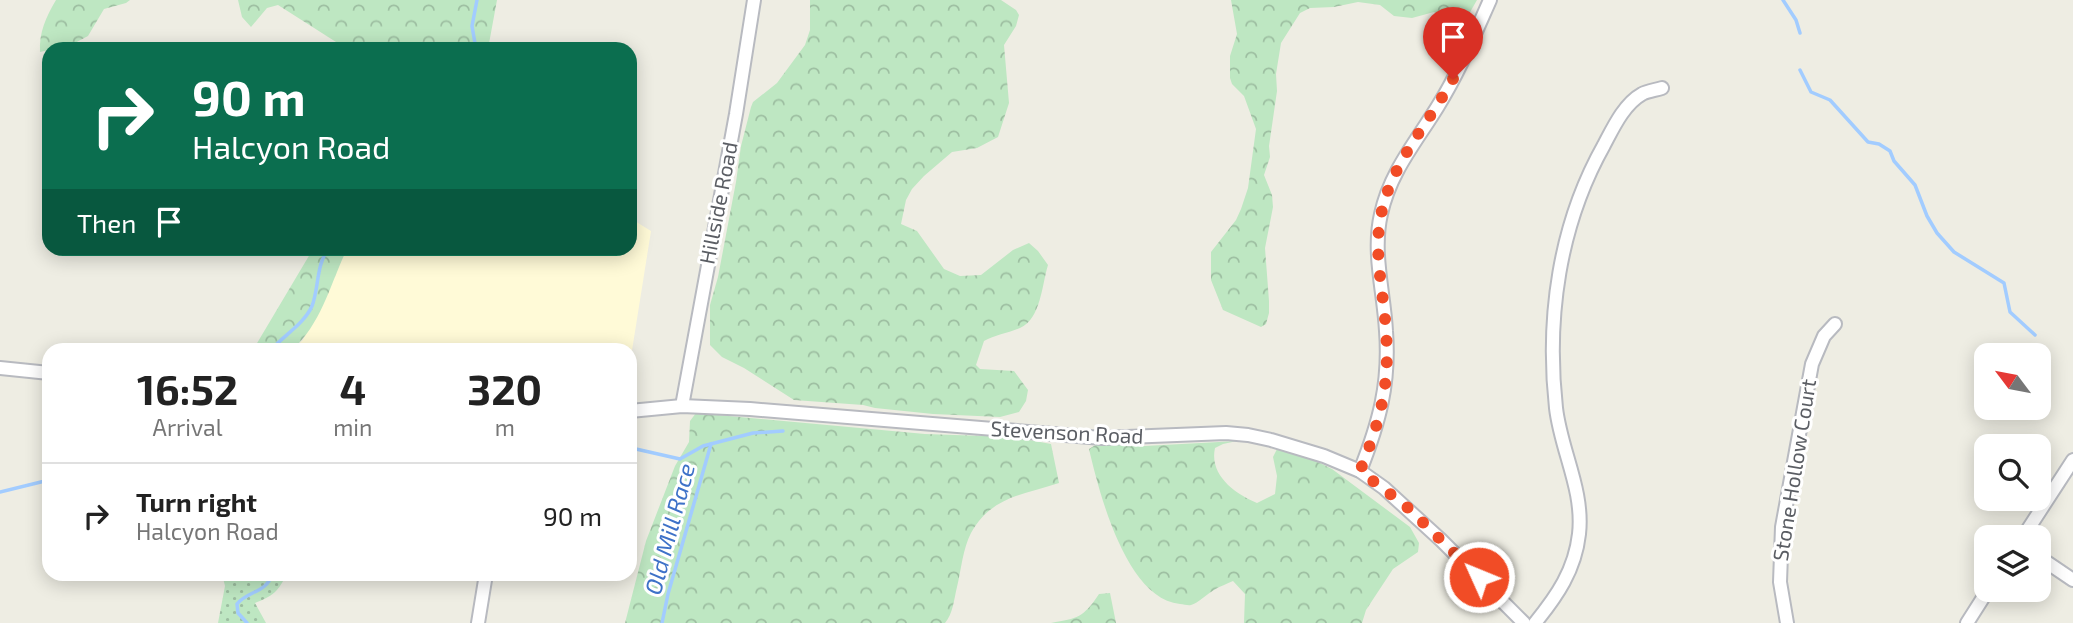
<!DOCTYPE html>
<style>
:root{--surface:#fff;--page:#f6f6f6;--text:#222;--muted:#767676;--line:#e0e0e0}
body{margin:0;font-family:"Exo 2",sans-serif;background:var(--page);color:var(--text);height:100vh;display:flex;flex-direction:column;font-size:26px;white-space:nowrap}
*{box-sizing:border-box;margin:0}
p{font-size:23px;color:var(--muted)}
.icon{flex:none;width:38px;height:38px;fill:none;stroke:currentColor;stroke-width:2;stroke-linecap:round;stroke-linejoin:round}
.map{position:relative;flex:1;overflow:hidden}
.details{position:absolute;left:42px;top:343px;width:595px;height:238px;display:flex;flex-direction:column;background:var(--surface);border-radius:21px;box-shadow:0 4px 18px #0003}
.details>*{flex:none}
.guide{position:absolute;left:42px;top:42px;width:595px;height:214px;border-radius:21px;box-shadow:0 4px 18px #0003;background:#0b6e4f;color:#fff;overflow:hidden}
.needle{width:46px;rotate:302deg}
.controls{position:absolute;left:1974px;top:343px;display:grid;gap:14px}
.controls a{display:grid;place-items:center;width:77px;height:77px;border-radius:14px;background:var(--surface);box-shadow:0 4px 18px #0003;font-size:35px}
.pin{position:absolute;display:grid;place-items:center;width:60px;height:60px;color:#fff;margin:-72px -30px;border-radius:50% 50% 50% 0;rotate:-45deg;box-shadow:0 0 7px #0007}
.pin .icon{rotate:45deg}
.me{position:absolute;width:77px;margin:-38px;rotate:314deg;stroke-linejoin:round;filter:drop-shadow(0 0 5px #0008)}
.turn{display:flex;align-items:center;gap:24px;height:147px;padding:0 35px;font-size:32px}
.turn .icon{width:91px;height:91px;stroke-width:2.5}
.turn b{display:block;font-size:49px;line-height:60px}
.then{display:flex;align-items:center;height:66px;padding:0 35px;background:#0003;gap:14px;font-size:26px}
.eta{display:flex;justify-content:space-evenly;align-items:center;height:119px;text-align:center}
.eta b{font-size:42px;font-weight:700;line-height:49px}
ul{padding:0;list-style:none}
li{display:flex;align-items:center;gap:21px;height:105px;padding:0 35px;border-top:2px solid var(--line)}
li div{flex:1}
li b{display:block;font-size:26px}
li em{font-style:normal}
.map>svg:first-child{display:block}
.commercial{fill:#fffad7}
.green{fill:url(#green-dots)}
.forest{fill:url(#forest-crowns)}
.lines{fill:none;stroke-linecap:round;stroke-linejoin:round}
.stream{stroke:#a2ccff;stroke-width:3.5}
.minor-casing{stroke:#b8bac0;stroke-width:16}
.minor{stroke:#fff;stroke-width:12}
.route{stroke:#f14c26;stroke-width:12;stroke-dasharray:0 21.6}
.labels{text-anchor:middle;stroke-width:6;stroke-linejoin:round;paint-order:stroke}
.street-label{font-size:21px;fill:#5b5e64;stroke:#fff}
.water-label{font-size:23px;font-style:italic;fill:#3e72c8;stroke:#fff}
</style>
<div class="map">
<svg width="2073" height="623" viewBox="0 0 2073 623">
<defs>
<pattern id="green-dots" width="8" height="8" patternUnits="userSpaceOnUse" patternTransform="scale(1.75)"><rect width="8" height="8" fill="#bee7c2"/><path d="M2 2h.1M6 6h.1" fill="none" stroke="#9dbea1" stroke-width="1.8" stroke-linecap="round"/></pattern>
<pattern id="forest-crowns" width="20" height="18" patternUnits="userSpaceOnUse" patternTransform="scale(1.75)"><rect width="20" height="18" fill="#bee7c2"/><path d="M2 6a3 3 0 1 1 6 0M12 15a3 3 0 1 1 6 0" fill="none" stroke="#9dbea1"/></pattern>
</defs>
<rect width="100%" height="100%" fill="#eeede3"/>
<polygon class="commercial" points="630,218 651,231 630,363 630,350 292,350 303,340 347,249 630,248"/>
<path class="green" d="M222,574H286C280,591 271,597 255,603L266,623H218L225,586Z"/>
<g class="forest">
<path d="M56,0H130L126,3L104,9L88,36L71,45L40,52C39,32 46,17 56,0Z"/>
<polygon points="238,0 497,0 488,49 347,49 278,5 267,8 251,27 242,17"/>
<path d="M810,0H1001L1016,10L1019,15L1016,26L1004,45L1009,103L998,137L977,148L952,152L924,176L912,189L906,200L901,224L917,231L944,269L960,276L981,275L1013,250L1029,243L1038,251L1048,265C1042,284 1041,319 1020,328C1009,333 995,335 984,341L976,365L980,369L1014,371L1028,390L1026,401L1019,412L1000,417L933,414L875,408L863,405L794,400L744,368L722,357L710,345V305L718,277L736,182L741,146L751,107L753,102L777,83L805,45L810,30Z"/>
<polygon points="1231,0 1477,0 1465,21 1448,22 1434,12 1412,18 1394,16 1380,5 1358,2 1334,7 1310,8 1300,13 1281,43 1276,74 1277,91 1269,146 1270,157 1264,175 1272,195 1273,207 1265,248 1269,301 1269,313 1266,324 1261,327 1223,310 1211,280 1211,252 1236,220 1241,209 1248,188 1256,129 1244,96 1232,84 1230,78 1230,56 1237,34"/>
<path d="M313,249H347C330,284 322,323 292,350H253Z"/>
<path d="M696,413L925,434L1014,437L1051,444L1059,483C1022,495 991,497 971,533C963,548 961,570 957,587C954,599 953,614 945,623H625L646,541L675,466L689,442L690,421Z"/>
<path d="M1237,441L1223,444L1215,448C1209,475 1235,494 1257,503L1275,494L1277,476L1273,457L1277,449L1316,461L1332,469L1410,527L1419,543L1418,552L1393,569L1366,610L1362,623H1244L1245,594L1233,581C1227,584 1220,586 1214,590C1207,594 1198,603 1191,605C1188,606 1184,604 1180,604C1126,599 1099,492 1089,449L1097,444L1145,446Z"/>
<path d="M1110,593L1116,623H1051C1078,618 1083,618 1099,594Z"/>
</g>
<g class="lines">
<g class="stream">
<polyline points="1783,0 1796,20 1800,33"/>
<polyline points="476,49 472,26 477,0"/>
<polyline points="1800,70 1811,92 1830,100 1868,142 1879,144 1890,151 1894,161 1915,185 1927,216 1937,233 1954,252 2004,283 2010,312 2035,335"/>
<path d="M271,350C284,335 304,324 312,306C319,288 316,264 329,248"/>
<polyline points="636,449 680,459 703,446 753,433 783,431"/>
<polyline points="0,492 49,480"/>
<path d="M247,623L238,613L237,604C247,591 267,593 272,574"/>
<polyline points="662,623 668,594 711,444"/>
</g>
<defs>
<g id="minor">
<polyline points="0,368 49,373"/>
<polyline points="682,406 736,114 754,0"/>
<polyline points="630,411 682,406 750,409 1102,438 1226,433 1248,435 1271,440 1324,456 1360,471 1384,488 1441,540 1524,623"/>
<path d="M1360,471C1379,423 1390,384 1386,331C1384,292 1372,253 1381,214C1390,172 1416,142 1438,106C1459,72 1474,36 1490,0"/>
<polyline points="2023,537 2073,460"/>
<polyline points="2039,557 2073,580"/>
<polyline points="478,623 486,574"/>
<path d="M1535,623C1557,596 1575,570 1579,534C1584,490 1561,451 1556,408C1546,318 1559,225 1604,145C1613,128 1624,104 1642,94C1647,91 1656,90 1662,88"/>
<polyline points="1787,623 1780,582 1782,527 1812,364 1824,336 1835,324"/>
<polyline points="1967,623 1988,590"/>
</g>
</defs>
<use href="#minor" class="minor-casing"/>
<use href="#minor" class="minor"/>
</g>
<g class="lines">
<path class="route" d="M1453,79C1428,124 1391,164 1381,215C1373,254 1384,293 1386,332C1390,386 1380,421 1360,471L1406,506L1479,577"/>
</g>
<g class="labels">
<g class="street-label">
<text transform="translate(719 203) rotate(-79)" y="7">Hillside Road</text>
<text transform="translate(1067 433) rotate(3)" y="7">Stevenson Road</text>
<text transform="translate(1795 470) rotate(-81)" y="7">Stone Hollow Court</text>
</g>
<g class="water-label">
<text transform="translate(670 529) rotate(-75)" y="8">Old Mill Race</text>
</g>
</g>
</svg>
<div class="controls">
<a><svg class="needle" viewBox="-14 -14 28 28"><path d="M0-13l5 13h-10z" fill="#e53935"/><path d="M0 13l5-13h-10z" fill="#767676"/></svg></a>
<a><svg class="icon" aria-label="search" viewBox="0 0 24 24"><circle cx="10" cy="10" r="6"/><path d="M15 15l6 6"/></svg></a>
<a><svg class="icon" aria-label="layers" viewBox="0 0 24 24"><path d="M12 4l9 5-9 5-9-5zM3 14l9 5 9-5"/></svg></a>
</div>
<div class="pin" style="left:1453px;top:79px;background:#d93025"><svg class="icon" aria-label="arrive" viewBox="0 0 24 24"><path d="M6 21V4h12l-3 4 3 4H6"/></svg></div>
<svg class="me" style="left:1479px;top:577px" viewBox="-20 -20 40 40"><circle r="17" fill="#f14c26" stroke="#fff" stroke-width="3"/><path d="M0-11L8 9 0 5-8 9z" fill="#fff"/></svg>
<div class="guide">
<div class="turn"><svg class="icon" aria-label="right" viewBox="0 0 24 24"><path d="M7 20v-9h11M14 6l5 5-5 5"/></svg><div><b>90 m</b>Halcyon Road</div></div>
<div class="then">Then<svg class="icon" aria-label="arrive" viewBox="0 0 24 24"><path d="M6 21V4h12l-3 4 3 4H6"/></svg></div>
</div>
<section class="details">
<div class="eta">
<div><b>16:52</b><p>Arrival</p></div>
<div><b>4</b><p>min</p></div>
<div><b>320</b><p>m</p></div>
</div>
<ul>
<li><svg class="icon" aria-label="right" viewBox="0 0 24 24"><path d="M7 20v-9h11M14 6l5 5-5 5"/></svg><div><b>Turn right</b><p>Halcyon Road</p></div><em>90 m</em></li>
</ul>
</section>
</div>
